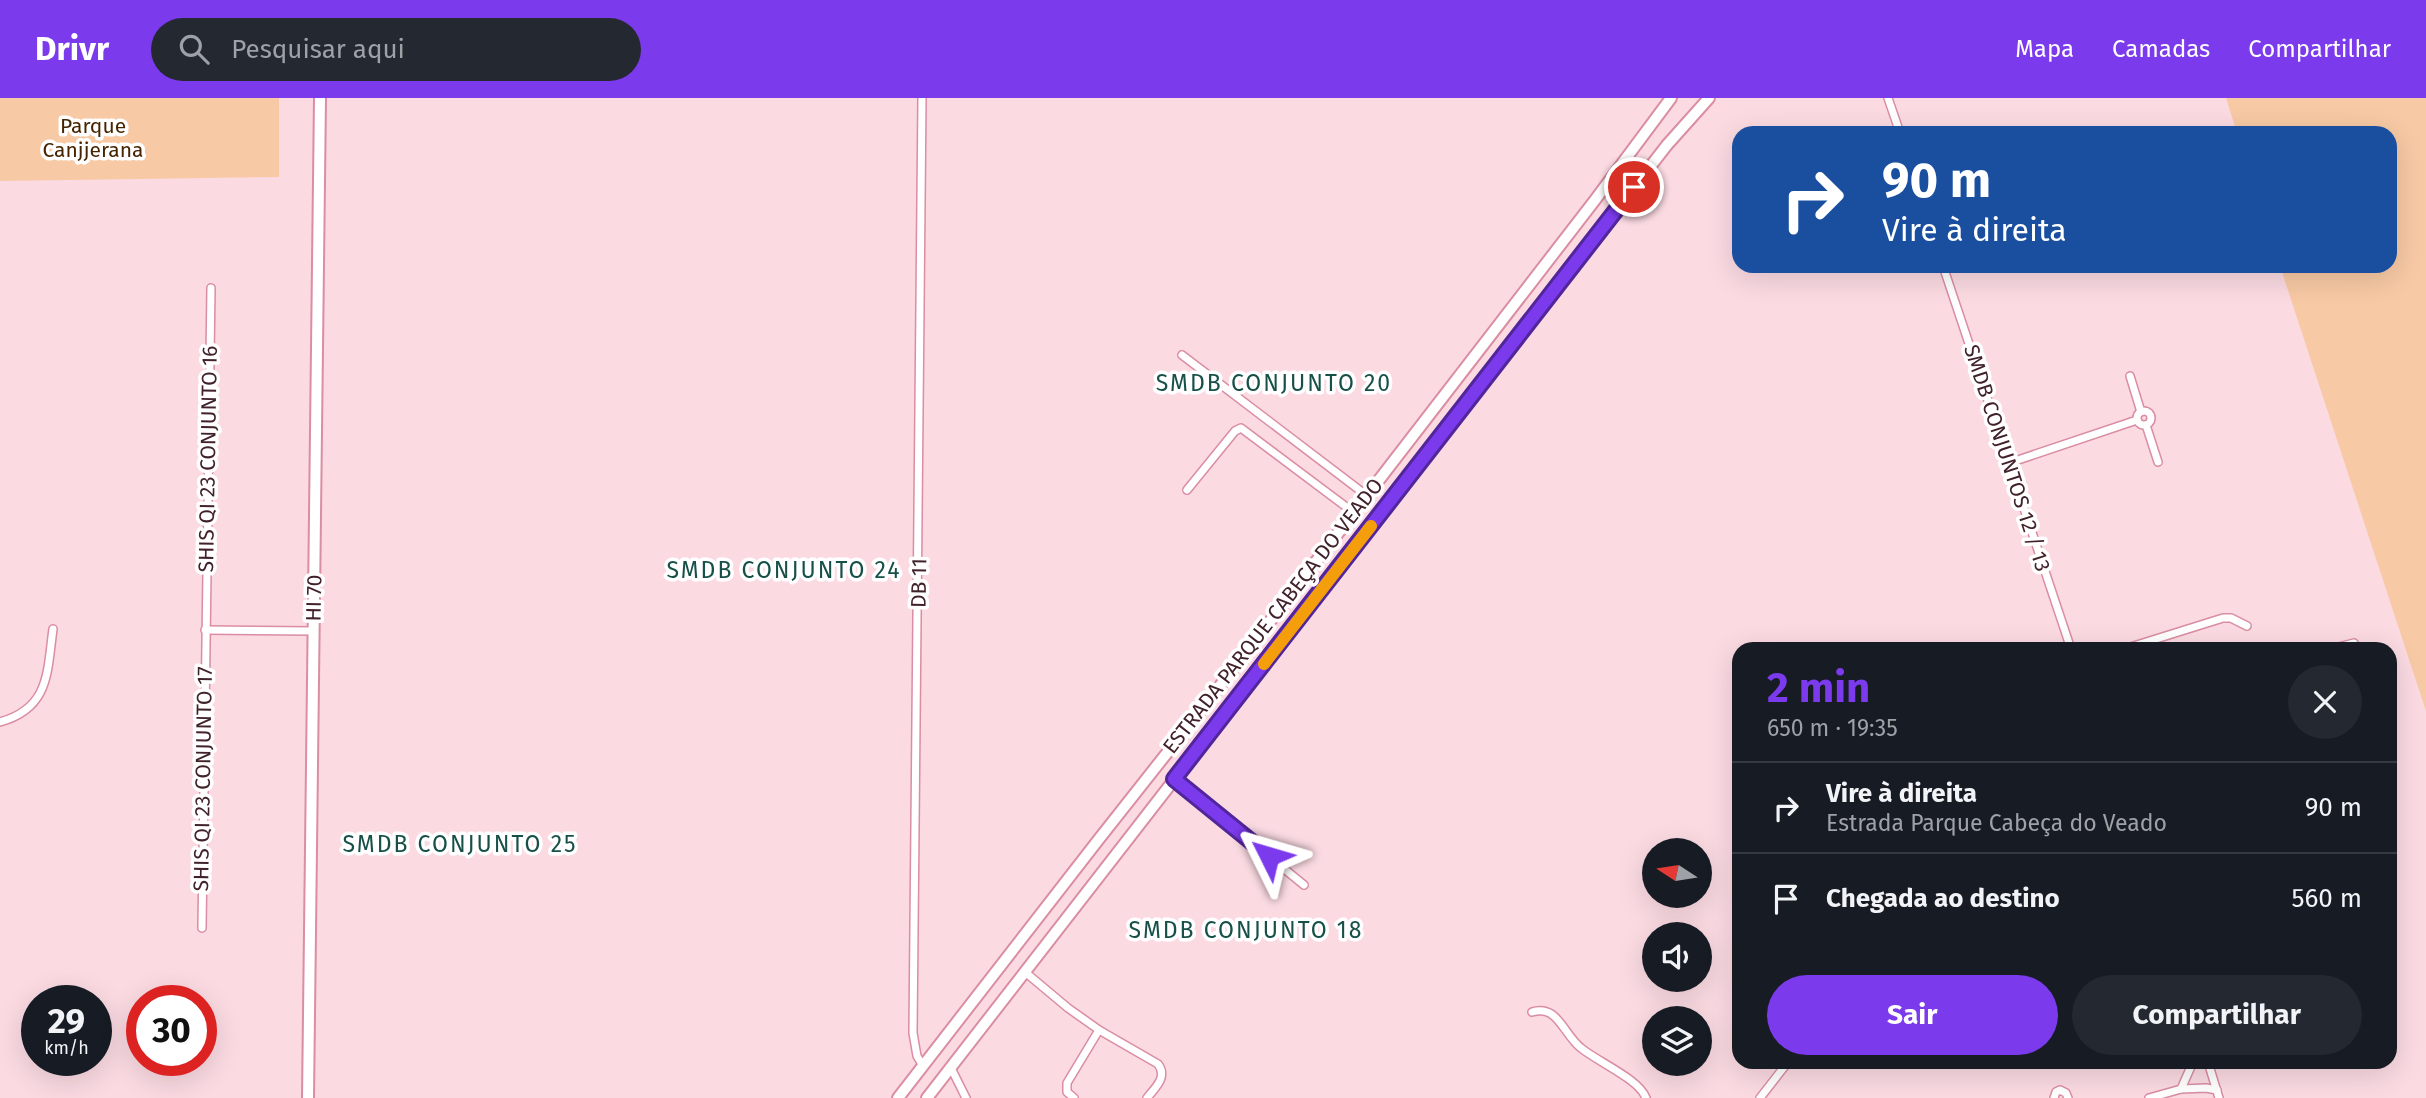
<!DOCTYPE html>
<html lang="pt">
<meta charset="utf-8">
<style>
:root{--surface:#171b24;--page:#242831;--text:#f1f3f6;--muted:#9ea1a6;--line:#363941;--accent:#7c3aed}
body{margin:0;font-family:"Fira Sans",sans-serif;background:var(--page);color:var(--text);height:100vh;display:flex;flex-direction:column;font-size:26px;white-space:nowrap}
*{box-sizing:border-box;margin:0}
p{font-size:23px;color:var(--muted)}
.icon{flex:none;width:38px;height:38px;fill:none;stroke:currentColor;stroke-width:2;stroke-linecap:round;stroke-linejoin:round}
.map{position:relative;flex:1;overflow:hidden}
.drawer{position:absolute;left:1732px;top:544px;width:665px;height:427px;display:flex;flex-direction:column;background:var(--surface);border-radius:21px;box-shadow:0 7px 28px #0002}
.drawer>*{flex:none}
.top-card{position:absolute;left:1732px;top:28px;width:665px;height:147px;border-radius:21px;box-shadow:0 7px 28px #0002;background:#1a4fa0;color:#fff;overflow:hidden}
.needle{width:46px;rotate:282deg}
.controls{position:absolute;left:1642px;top:740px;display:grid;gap:14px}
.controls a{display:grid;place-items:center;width:70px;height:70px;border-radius:50%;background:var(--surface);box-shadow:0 7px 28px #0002;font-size:35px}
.speed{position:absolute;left:21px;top:887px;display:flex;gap:14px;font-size:35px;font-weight:700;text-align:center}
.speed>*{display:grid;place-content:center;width:91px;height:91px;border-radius:50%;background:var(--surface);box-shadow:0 7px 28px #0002;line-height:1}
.speed small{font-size:18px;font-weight:400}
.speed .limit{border:10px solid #d22;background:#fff;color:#111}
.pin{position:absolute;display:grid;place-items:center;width:60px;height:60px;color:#fff;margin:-30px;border:4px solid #fff;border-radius:50%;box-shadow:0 2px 7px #0007}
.me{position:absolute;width:77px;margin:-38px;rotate:310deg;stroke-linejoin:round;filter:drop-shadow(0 0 5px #0008)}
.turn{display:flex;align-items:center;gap:24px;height:147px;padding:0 35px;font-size:32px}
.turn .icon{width:91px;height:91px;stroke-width:2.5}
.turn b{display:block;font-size:49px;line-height:60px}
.round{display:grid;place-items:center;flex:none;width:74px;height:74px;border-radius:37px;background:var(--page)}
.head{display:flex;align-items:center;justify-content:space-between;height:119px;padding:0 35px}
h1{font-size:42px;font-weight:700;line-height:52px;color:var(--accent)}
.action{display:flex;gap:14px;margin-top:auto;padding:14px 35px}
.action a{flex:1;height:80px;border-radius:42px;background:var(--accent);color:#fff;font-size:28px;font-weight:700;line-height:80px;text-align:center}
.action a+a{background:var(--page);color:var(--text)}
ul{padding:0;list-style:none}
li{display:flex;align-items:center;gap:21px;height:91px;padding:0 35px;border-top:2px solid var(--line)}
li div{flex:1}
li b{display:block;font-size:26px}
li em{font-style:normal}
header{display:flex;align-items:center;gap:42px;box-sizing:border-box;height:98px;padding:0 35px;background:var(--accent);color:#fff}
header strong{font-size:33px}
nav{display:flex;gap:38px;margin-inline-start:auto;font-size:24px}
.search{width:490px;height:63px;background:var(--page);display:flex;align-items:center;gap:18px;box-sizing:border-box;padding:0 24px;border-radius:38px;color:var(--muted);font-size:26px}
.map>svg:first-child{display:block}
.green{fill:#f7c9a4}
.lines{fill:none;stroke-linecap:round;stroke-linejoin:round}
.street-casing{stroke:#da8da3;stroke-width:10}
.secondary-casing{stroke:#da8da3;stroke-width:14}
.street{stroke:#fff;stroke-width:7}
.secondary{stroke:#fff;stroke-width:10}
.route-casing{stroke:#51269a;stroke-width:18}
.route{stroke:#7c3aed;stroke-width:12}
.slow{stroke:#f59e0b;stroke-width:12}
.labels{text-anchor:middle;stroke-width:7;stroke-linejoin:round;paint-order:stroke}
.park-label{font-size:21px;fill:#462401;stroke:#fff}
.street-label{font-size:21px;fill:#41222b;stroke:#fff}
.neighbourhood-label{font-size:23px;letter-spacing:2px;fill:#175048;stroke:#fff}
</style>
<header>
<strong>Drivr</strong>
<div class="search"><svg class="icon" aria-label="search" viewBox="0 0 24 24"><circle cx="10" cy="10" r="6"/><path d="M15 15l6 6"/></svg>Pesquisar aqui</div>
<nav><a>Mapa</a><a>Camadas</a><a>Compartilhar</a></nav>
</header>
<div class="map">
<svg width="2426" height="1000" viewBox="0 0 2426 1000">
<rect width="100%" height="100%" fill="#fbdae2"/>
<g class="green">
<polygon points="0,0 279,0 279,79 0,83"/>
<polygon points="2226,0 2426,0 2426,613 2280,168 2390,168 2390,35 2237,35"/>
</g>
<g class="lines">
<defs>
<g id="street">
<polyline points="922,0 913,935 917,958 923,968"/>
<polyline points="1888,0 1900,35"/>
<polyline points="1943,168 2071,551"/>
<polyline points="1999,168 2038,168"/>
<polyline points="1182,257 1366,397"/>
<polyline points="2130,278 2141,314"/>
<circle cx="2144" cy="320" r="7"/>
<polyline points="2146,327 2158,364"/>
<polyline points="2009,365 2137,322"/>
<polyline points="1187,392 1235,333 1241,330 1353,414"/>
<polyline points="205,532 313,533"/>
<polyline points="2124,551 2223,520 2231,520 2247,528"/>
<polyline points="2331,551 2354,545"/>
<path d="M0,624C50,610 47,574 53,531"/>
<polyline points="1174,681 1304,787"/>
<polyline points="202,830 211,190"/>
<path d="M1025,874L1068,910L1099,932L1158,966C1168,979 1155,990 1147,1000"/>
<path d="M1532,914C1558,906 1563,936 1581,950C1598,964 1639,981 1646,1000"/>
<polyline points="2208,964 2219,1000"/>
<polyline points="951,970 966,1000"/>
<polyline points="2181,991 2206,990 2217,992"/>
<polyline points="1074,1000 1067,994 1067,985 1099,932"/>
<polyline points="1760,1000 1788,964"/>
<polyline points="2054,1000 2056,994 2060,992 2066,995 2068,1000"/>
<polyline points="2149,1000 2181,991 2193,964"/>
</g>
<g id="secondary">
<polyline points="308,1000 320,0"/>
<polyline points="898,1000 1099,741 1227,579 1595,102 1671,0"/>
<polyline points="927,1000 1667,47 1709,0"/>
</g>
</defs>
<use href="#street" class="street-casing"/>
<use href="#secondary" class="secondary-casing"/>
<use href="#street" class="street"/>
<use href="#secondary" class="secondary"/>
</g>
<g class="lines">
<defs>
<polyline id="route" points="1269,758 1174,681 1634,89"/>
</defs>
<use href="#route" class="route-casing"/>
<use href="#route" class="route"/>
<polyline class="slow" points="1264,566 1371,428"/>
</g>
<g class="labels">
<g class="park-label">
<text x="93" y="35">Parque<tspan x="93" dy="24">Canjjerana</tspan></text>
</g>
<g class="street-label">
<text transform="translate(2007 360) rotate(72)" y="7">SMDB CONJUNTOS 12 / 13</text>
<text transform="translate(208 361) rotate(-89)" y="7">SHIS QI 23 CONJUNTO 16</text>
<text transform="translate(919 485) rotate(-89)" y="7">DB 11</text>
<text transform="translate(314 500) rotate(-89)" y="7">HI 70</text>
<text transform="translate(1273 518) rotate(-52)" y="7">ESTRADA PARQUE CABEÇA DO VEADO</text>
<text transform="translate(203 681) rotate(-89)" y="7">SHIS QI 23 CONJUNTO 17</text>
</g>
<g class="neighbourhood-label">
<text x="1274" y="293">SMDB CONJUNTO 20</text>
<text x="784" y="480">SMDB CONJUNTO 24</text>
<text x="460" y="754">SMDB CONJUNTO 25</text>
<text x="1246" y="840">SMDB CONJUNTO 18</text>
</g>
</g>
</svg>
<div class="controls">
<a><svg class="needle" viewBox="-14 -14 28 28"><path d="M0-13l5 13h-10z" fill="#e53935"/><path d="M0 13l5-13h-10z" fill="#9ea1a6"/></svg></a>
<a><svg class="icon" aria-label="sound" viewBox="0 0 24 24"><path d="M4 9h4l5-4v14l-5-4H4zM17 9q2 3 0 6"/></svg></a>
<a><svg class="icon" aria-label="layers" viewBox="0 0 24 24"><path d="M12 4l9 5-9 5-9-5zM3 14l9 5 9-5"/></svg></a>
</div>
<div class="speed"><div>29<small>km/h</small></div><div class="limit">30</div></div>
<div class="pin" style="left:1634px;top:89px;background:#d93025"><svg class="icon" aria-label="arrive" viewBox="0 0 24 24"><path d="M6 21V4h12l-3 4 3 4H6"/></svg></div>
<svg class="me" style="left:1269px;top:758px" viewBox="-20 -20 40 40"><path d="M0-17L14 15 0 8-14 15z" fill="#7c3aed" stroke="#fff" stroke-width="4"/></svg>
<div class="top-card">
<div class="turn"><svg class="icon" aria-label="right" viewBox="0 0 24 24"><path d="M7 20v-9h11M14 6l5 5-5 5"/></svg><div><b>90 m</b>Vire à direita</div></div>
</div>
<section class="drawer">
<div class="head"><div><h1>2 min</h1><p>650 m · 19:35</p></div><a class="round"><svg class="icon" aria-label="close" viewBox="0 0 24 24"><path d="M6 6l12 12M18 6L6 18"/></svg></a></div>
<ul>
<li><svg class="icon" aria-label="right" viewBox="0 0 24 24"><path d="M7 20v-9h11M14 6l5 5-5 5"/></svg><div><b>Vire à direita</b><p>Estrada Parque Cabeça do Veado</p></div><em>90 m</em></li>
<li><svg class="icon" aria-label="arrive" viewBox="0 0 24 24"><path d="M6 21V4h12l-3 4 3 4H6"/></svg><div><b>Chegada ao destino</b></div><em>560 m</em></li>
</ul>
<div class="action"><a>Sair</a><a>Compartilhar</a></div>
</section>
</div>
